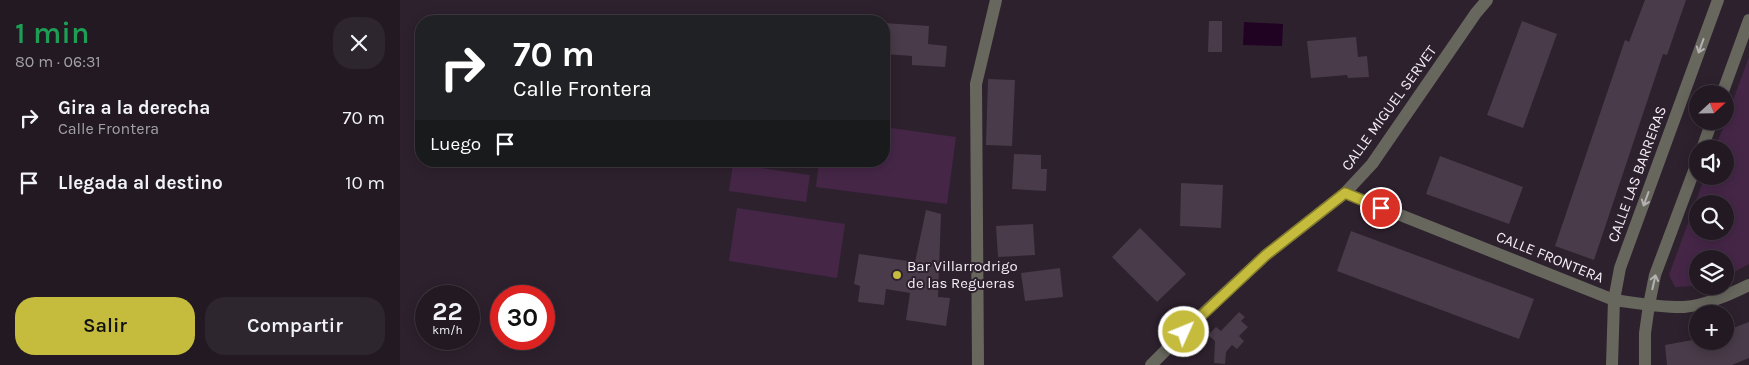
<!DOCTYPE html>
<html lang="es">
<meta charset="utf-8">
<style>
:root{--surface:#221922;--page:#2e262f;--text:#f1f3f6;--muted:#a2a0a5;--line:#3f3840;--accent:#c5bc3d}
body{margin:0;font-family:Karla,sans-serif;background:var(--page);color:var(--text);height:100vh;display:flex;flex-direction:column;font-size:19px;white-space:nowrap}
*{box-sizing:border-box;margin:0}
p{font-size:16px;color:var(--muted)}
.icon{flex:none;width:28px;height:28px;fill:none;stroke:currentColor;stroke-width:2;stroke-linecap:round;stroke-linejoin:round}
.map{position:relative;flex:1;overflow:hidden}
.side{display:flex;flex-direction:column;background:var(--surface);width:400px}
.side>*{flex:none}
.hud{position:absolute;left:15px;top:15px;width:475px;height:152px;border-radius:20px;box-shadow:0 2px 12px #0003,0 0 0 1px var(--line);background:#202124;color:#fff;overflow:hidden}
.needle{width:32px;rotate:68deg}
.controls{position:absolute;left:1289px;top:85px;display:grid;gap:10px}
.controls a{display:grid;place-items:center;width:45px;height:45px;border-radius:50%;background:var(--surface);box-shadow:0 2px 12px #0003,0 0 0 1px var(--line);font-size:25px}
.speed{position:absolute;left:15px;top:285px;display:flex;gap:10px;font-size:25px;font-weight:700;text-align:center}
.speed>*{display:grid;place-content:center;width:65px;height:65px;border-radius:50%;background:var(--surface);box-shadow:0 2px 12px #0003,0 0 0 1px var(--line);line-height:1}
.speed small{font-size:12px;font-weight:400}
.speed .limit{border:8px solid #d22;background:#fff;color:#111}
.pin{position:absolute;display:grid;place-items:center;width:42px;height:42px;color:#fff;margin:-21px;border:2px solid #fff;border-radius:50%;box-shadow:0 1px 5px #0007}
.me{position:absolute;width:55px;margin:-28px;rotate:46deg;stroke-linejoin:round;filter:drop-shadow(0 0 4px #0008)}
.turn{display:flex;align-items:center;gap:18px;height:105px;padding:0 15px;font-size:22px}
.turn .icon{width:65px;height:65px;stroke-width:2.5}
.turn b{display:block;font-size:35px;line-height:42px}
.then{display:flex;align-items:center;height:48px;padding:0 15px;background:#0003;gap:10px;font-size:19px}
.round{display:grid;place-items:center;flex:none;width:52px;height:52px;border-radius:20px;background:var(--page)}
.overview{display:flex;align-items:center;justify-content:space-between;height:85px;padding:0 15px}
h1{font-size:30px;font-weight:600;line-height:38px;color:#1e9e55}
.primary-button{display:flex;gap:10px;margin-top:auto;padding:10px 15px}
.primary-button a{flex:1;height:58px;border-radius:20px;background:var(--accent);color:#111;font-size:20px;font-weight:600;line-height:58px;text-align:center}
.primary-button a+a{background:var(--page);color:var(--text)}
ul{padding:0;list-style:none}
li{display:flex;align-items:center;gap:15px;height:65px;padding:0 15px}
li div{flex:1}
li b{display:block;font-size:19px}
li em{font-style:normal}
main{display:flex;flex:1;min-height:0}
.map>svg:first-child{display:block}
.green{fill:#452647;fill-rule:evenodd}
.water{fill:#200223}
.building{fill:#493b49}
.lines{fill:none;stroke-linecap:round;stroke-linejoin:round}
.minor{stroke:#67675e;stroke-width:12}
.oneway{stroke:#b5b1b2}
.route-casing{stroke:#807a28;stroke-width:12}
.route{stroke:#c5bc3d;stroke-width:9}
.poi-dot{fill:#c5bc3d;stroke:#2d212e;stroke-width:2}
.labels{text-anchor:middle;stroke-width:4;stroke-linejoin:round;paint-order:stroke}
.street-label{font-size:15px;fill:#f5edf6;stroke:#2d212e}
.poi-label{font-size:15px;fill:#f5edf6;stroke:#2d212e;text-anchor:start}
</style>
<main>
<section class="side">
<div class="overview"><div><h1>1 min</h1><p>80 m · 06:31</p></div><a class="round"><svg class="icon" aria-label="close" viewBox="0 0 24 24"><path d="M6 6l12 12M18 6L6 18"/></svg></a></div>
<ul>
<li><svg class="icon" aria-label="right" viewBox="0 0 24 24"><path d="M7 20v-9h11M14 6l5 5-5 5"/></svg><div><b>Gira a la derecha</b><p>Calle Frontera</p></div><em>70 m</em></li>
<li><svg class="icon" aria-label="arrive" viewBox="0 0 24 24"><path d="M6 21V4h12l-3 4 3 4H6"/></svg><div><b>Llegada al destino</b></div><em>10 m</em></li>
</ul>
<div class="primary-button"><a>Salir</a><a>Compartir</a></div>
</section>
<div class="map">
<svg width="1349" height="365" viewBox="0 0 1349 365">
<rect width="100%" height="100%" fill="#2d212e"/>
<g class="green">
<path d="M1349,57V264L1325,277V259H1298L1297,286L1275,287L1269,275L1305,176H1325V149H1315ZM1298,204H1325V231H1298Z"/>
<polygon points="484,127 556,137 547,204 416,187 419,161 484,161"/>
<polygon points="333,164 410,175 406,202 329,191"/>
<polygon points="337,208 445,224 437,278 329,261"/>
</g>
<polygon class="water" points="844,22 883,24 882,46 843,45"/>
<g class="building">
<polygon points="1245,0 1286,0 1267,55 1263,54 1194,260 1155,246 1225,40 1229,42"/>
<polygon points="809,21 822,21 822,52 808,52"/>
<polygon points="1122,21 1157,34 1123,128 1087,115"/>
<polygon points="484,23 529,26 528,44 547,46 545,67 512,65 512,56 484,54"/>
<polygon points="956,37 958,57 967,56 969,77 948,78 947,75 911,78 907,41"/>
<polygon points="588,79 615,80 612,146 586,145"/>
<polygon points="614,154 641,155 641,169 647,169 646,191 612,189"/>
<polygon points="1040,156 1123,187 1109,224 1026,194"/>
<polygon points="781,183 823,185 821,228 780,226"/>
<polygon points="526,210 541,214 538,297 550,298 546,326 506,320 510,293 486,289 484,305 458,302 460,286 454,284 459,254 515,262"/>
<polygon points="633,224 635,255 598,257 596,226"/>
<polygon points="740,228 786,274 757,302 712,257"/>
<polygon points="951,231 1134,299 1119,339 937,271"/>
<polygon points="660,268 663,297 625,301 621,273"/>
<polygon points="839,312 845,317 841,321 848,327 839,336 844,341 837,349 832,345 826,352 825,364 814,363 815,341 808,335 816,327 821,331"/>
<polygon points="1349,322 1349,358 1332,365 1267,365 1265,345 1298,339 1298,341 1325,341 1325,331"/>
</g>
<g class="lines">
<g class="minor">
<polyline points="1322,94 1349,20"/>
<polyline points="1302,149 1312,121"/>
<path d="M945,193L1214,300C1237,303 1261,308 1284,307C1307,305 1328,295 1349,285"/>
<polyline points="578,365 576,84 596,0"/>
<polyline points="751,365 795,321 866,255 945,193 972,164 1076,13 1087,0"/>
<polyline points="1212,365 1214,300 1220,268 1318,0"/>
<polyline points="1245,365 1245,333 1249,305 1255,275 1298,160"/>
</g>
</g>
<defs><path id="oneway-shaft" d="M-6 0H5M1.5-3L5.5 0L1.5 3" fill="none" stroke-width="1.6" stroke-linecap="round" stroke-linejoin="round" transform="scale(1.25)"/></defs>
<g class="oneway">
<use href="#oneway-shaft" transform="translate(1301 46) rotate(110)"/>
<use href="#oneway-shaft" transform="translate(1246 199) rotate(110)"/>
<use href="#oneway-shaft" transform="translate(1254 282) rotate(-77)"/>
</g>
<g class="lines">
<defs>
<polyline id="route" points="784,332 866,255 945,193 981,208"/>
</defs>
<use href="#route" class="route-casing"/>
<use href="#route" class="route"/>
</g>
<circle class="poi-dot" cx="497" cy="275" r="5"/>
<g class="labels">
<g class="street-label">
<text transform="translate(989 108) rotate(-54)" y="5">CALLE MIGUEL SERVET</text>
<text transform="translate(1237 174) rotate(-70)" y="5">CALLE LAS BARRERAS</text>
<text transform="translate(1150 257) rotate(22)" y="5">CALLE FRONTERA</text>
</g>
<g class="poi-label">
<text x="507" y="271">Bar Villarrodrigo<tspan x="507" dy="17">de las Regueras</tspan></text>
</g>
</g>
</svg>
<div class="controls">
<a><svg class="needle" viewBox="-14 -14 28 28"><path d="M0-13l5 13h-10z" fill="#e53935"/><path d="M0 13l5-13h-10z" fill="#a2a0a5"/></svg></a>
<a><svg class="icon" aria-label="sound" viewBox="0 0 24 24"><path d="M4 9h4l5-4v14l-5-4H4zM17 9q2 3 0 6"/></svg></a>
<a><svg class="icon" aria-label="search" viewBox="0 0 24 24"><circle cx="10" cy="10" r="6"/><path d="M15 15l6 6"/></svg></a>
<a><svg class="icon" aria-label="layers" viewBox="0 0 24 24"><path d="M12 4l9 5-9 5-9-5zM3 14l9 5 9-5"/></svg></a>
<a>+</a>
</div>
<div class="speed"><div>22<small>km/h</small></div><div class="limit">30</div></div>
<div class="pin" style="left:981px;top:208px;background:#d93025"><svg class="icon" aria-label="arrive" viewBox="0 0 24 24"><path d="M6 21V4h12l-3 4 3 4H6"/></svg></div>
<svg class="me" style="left:784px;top:332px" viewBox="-20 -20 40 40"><circle r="17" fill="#c5bc3d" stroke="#fff" stroke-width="3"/><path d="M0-11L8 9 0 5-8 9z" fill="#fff"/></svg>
<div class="hud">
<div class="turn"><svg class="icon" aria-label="right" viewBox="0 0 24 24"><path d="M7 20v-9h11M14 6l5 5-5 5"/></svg><div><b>70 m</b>Calle Frontera</div></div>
<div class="then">Luego<svg class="icon" aria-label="arrive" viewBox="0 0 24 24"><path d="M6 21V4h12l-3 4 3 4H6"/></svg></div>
</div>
</div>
</main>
